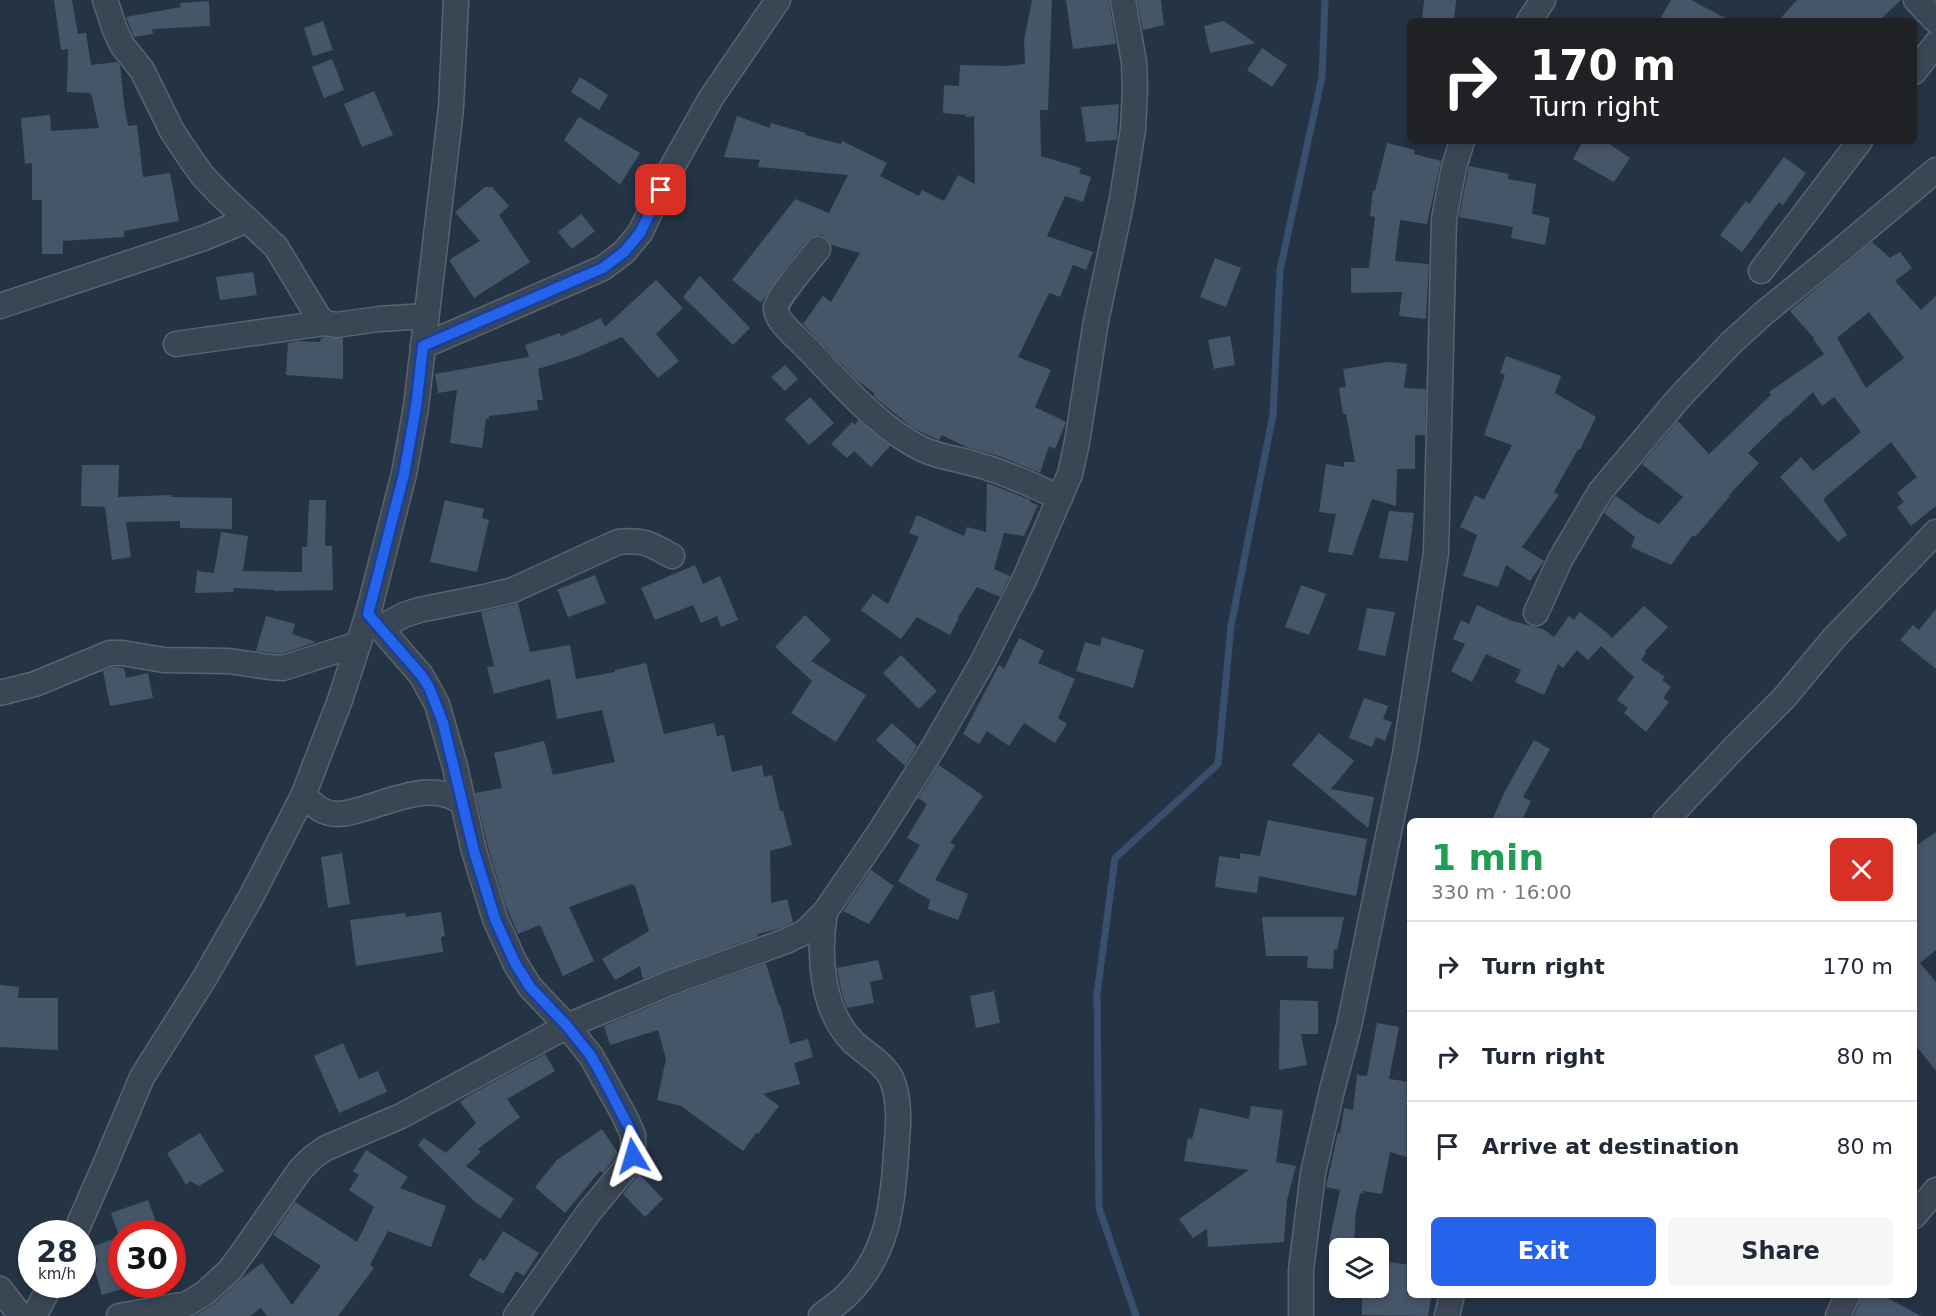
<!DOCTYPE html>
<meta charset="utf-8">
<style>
:root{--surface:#fff;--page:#f6f6f7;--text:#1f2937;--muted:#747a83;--line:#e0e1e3;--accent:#2563eb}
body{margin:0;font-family:"DejaVu Sans",sans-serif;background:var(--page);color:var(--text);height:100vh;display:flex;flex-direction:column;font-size:22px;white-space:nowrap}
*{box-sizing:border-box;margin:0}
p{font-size:20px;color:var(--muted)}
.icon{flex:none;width:33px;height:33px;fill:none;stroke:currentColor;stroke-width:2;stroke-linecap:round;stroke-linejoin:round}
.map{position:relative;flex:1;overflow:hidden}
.drawer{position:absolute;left:1407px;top:818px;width:510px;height:480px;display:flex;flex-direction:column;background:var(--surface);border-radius:9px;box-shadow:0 3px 9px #0003}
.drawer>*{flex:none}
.hud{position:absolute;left:1407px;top:18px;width:510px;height:126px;border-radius:9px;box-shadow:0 3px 9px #0003;background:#202124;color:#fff;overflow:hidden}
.buttons{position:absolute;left:1329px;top:1238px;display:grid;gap:12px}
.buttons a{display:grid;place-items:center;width:60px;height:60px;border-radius:9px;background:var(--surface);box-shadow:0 3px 9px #0003;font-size:30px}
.speed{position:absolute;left:18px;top:1220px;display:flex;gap:12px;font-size:30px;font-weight:700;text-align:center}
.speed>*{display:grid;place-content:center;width:78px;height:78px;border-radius:50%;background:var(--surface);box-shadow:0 3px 9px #0003;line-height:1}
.speed small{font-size:15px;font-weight:400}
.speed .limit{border:9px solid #d22;background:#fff;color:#111}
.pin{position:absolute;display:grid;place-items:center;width:51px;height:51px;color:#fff;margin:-26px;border-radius:12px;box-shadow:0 3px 9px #0006}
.me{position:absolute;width:66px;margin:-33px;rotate:353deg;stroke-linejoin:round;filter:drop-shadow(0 0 4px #0008)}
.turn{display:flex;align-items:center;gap:21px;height:126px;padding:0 24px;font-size:27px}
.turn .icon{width:78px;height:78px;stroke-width:2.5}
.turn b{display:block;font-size:42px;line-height:51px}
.round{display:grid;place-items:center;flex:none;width:63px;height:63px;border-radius:9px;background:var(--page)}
.headline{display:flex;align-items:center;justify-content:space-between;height:102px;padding:0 24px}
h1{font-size:36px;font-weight:600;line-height:45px;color:#1e9e55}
.primary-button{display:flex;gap:12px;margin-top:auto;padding:12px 24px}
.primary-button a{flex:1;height:69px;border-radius:9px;background:var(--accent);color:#fff;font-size:24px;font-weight:600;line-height:69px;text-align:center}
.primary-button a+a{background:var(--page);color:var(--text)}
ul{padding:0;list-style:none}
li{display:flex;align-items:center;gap:18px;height:90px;padding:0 24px;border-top:2px solid var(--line)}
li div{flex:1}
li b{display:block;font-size:22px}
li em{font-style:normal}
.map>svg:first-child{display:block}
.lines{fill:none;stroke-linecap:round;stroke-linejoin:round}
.stream{stroke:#38506d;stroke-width:7}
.building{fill:#465669;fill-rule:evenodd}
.minor-casing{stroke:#586471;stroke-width:27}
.minor{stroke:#3a4654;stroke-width:24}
.route-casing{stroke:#184099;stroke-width:15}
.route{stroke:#2563eb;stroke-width:10}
</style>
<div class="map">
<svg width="1936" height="1316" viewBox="0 0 1936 1316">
<rect width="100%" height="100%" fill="#253445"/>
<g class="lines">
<polyline class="stream" points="1136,1316 1099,1208 1097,994 1115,858 1218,764 1231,626 1273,415 1280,270 1322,77 1325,0"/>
</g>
<g class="building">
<polygon points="54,0 72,0 78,34 86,33 91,65 117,62 120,65 124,104 128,126 137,125 143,177 170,173 179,221 124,231 124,237 63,241 63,254 42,254 42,200 32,200 32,163 25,164 21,118 50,115 51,131 99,128 91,93 67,92 68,49 61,50"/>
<polygon points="1032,0 1052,0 1048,110 1040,110 1041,156 1081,168 1079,173 1091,177 1083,202 1065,196 1047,236 1093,252 1086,270 1073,265 1060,297 1049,293 1018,357 1051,370 1035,407 1066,422 1055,449 1049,446 1040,473 1002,457 966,447 942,435 939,440 934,438 913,428 873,396 875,394 857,380 803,324 823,296 831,302 860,253 832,245 827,238 821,235 812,236 807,240 783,270 761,303 732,280 795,199 829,213 848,175 758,167 760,160 724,157 737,116 770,128 771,123 806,133 805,135 841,144 842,141 887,163 880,176 919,196 922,190 944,201 958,175 975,184 974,116 966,117 966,115 943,113 944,85 959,86 960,65 1004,66 1025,64 1024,40"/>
<polygon points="1066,0 1109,0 1116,44 1073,49"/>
<polygon points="1137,0 1161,0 1164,25 1143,30"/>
<polygon points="1424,0 1456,0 1454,21 1422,21"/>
<polygon points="1671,0 1691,0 1731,21 1659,21"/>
<polygon points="1797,0 1901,0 1879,21 1778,21"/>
<polygon points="209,1 210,26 152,29 153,34 134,37 126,17 181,7 180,3"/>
<polygon points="323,21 333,50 313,56 304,28"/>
<polygon points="1224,21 1255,43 1210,53 1204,26"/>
<polygon points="1262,48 1287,65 1272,87 1247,70"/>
<polygon points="332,59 344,90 324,98 312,67"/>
<polygon points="580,77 608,95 599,110 571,92"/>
<polygon points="374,91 393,135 362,147 344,104"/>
<polygon points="1119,104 1117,140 1086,142 1081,107"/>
<polygon points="579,117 640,153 620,185 564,140"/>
<polygon points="1583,141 1605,141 1630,158 1614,182 1573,159"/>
<polygon points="1387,143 1415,150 1414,154 1441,161 1427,224 1400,220 1395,261 1429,264 1426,319 1399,316 1402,292 1351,293 1351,268 1369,268 1375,217 1370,216 1373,190 1375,191"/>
<polygon points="1784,157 1806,173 1783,205 1779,202 1742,252 1720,235 1746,201 1749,204"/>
<polygon points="1469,166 1509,174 1508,179 1536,184 1532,214 1550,218 1545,245 1511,238 1513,227 1459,217"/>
<polygon points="485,187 492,187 509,206 499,215 530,262 474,298 449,260 480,241 455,212"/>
<polygon points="581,214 595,231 572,249 558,232"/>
<path d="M1872,242L1890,258L1900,252L1912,268L1895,281L1921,310L1936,296V506L1911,526L1897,507L1904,502L1897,493L1917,477L1891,442L1823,499L1847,535L1838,542L1780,477L1801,457L1813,471L1861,432L1834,397L1822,406L1813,392L1788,416L1787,415L1748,453L1759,463L1729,495L1730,496L1695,537L1693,535L1671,565L1631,547L1635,537L1604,513L1612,500L1616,496L1645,517L1659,524L1683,497L1642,464L1678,421L1709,454L1771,395L1769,392L1824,354L1813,339L1814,338L1790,311ZM1869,312L1904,358L1866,388L1837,338Z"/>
<polygon points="1215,258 1241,268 1226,307 1200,297"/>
<polygon points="253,272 257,295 220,300 216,277"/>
<polygon points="700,276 750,328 733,345 683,297"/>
<polygon points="656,280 683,308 656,334 679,361 658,378 622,337 576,357 538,369 543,400 537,400 538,410 489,416 489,419 486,419 482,448 450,443 457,390 438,393 435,374 529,357 525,345 560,333 561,336 601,318 605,327"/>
<polygon points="1230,336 1235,365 1214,369 1208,340"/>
<polygon points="325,337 343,338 343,379 286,375 288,343 298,341 320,342 321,338"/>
<polygon points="1506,356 1561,376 1555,393 1596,417 1580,450 1578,449 1554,492 1559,495 1522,547 1544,561 1530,581 1506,565 1498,587 1463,576 1477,535 1460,527 1475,495 1484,500 1512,445 1484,435 1505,375 1500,373"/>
<polygon points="1388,362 1407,364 1404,388 1426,389 1425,435 1415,435 1415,469 1397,469 1396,506 1372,499 1352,555 1328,552 1336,514 1319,512 1326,464 1344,467 1344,462 1355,462 1346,414 1343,414 1339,388 1346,387 1343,369"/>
<polygon points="785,365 798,379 785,391 771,377"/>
<polygon points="810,397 834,423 809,445 785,419"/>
<polygon points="858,420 890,446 871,467 854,451 847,458 831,444 852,422 855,425"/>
<polygon points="82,465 119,465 118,497 171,495 171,497 232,498 232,529 180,528 180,521 126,522 131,557 112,560 105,507 81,506"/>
<polygon points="987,483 1023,497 1031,500 1030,502 1038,505 1024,536 1004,533 994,569 1010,576 1000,597 977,587 958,617 959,618 950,635 917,617 901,639 861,610 873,594 888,604 919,537 909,533 917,515 964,536 967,527 986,532"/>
<polygon points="309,500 326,500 325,546 332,546 333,590 274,591 274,590 234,588 233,592 195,593 197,571 214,573 221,532 248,536 243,571 302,572 302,547 307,547"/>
<polygon points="445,500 484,509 482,518 489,520 477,572 430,562"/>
<polygon points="1389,511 1414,513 1408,561 1379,558"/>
<polygon points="695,565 703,584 720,576 738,620 721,627 717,616 701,623 693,605 655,620 641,588"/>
<polygon points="595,575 606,603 568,617 558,591 556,590"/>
<polygon points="1301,585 1326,594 1309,635 1285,627"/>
<polygon points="518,603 530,652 570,645 576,679 615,672 615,670 646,663 664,734 714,723 717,736 724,735 732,772 762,765 764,777 772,775 780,811 783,811 792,845 770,851 771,903 787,899 793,922 781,928 758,934 758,936 643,979 640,966 615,980 602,959 649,931 635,886 633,886 632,884 569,907 594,961 563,976 540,925 518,934 505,904 488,847 475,793 502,788 494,753 544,741 553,775 615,762 602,710 557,719 550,679 494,694 487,667 494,666 481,612"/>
<polygon points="1477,605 1512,621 1543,629 1554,637 1569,616 1574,620 1580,612 1610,635 1609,636 1612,638 1644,606 1668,627 1645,651 1646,653 1641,660 1665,677 1662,680 1671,687 1663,698 1669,702 1646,732 1624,713 1628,708 1617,700 1634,677 1601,646 1588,660 1577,650 1563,668 1558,664 1544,695 1515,682 1521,670 1486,654 1472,682 1451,671 1465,644 1453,639 1461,620 1469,624"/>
<polygon points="1367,608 1395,612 1385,656 1358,650"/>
<polygon points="1936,609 1936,669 1900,640 1913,625 1919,630"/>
<polygon points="805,615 831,640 811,661 866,695 836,742 791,713 812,681 775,647"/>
<polygon points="266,616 295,624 292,634 316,642 281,654 256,651"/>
<polygon points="1102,637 1144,650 1133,688 1076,671 1085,642 1100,646"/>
<polygon points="1019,638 1044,651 1038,663 1075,679 1058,718 1067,724 1055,743 1024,723 1009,746 987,731 979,744 963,734 999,665 1004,669"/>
<polygon points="901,655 937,691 919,709 883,673"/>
<polygon points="113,667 124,668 126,678 148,673 153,698 110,706 103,671"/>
<polygon points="1364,698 1388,706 1383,719 1392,722 1385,741 1376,737 1372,747 1349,738"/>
<polygon points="892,723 917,746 905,766 876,740"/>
<polygon points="1319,733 1354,761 1331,789 1374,797 1368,828 1292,765"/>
<polygon points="1534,740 1550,749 1523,797 1531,801 1522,820 1492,820 1506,789"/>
<polygon points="939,765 983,796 950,843 955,845 935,880 968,894 958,920 928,909 930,900 898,881 920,845 907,838 927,804 918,798"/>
<polygon points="1268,820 1367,839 1356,896 1259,876 1257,893 1215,887 1219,856 1240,859 1240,853 1260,856"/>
<polygon points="1936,832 1936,950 1920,963 1936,982 1936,1071 1914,1043 1914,847"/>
<polygon points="342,853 350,904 328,908 321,857"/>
<polygon points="871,870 894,886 869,924 843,911"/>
<polygon points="441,912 445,936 441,937 443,952 356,966 350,920 405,913 406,917"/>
<polygon points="1262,917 1344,917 1337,950 1334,949 1333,969 1307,968 1308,956 1266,956"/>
<polygon points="878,960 883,979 870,982 874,1003 847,1008 842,994 837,968"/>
<polygon points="766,963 779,1006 780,1005 790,1044 808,1039 813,1057 794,1063 800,1084 763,1094 779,1106 758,1134 756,1133 743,1151 681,1106 657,1100 666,1059 658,1030 610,1045 604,1026 675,996"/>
<polygon points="0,985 19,987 18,998 58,998 58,1050 0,1047"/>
<polygon points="994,991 1000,1023 976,1028 970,996"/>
<polygon points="1280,1000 1318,1001 1318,1034 1301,1034 1307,1065 1279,1070"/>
<polygon points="1377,1023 1399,1027 1389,1079 1410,1082 1410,1158 1390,1152 1382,1194 1363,1191 1363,1194 1360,1193 1356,1212 1354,1243 1329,1243 1340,1190 1326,1187 1338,1132 1340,1133 1344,1108 1353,1110 1357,1075 1367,1076"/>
<polygon points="343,1043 359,1079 378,1071 387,1092 339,1113 314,1056"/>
<polygon points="545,1054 555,1071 507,1099 520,1117 478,1149 481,1152 466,1166 514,1199 500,1219 475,1202 418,1145 424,1138 446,1153 476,1123 460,1102 468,1096"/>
<polygon points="1251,1106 1283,1110 1276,1162 1296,1166 1287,1200 1284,1242 1208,1247 1207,1229 1193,1238 1179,1219 1249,1170 1184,1161 1188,1138 1192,1139 1200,1108 1249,1119"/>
<polygon points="602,1129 618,1153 603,1173 600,1171 565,1213 535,1187 557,1160"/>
<polygon points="200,1133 224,1171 199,1186 190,1181 186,1185 167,1153"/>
<polygon points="366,1150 408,1177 400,1188 446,1206 431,1247 388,1231 370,1265 374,1268 338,1316 267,1316 261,1308 250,1316 195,1316 214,1304 242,1278 262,1263 292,1305 321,1266 273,1235 295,1202 357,1242 374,1207 349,1190 359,1175 353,1171"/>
<polygon points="639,1174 663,1199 645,1217 623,1194"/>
<polygon points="148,1200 160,1233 118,1233 111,1213"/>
<polygon points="503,1231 539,1253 524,1276 516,1271 503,1294 469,1276 480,1258 484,1261"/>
<polygon points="122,1236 122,1289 102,1295 93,1264 98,1262 94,1246"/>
<polygon points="1390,1262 1410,1265 1407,1294 1432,1294 1428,1316 1362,1315 1362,1295 1378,1299 1382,1287 1387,1287"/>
<polygon points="1863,1294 1880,1294 1921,1316 1854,1316"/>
</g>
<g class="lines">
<defs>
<g id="minor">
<polyline points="105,0 115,30 122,45 142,70 172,131 190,158 202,175 218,192 276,247 319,318 325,323 336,325 379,319 426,316"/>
<polyline points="1916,0 1936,21"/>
<polyline points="1529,21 1543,0"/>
<polyline points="1914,72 1936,44"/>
<path d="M818,249C810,259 776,299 776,308C775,320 798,339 806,347C841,383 877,427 922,449C939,457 958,459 975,464C1005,472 1033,485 1060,498"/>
<polyline points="1761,271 1860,141"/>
<polyline points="0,306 204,238 247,220"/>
<polyline points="176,344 325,323"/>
<polyline points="423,346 603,268 624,252 640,233 671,169 711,98 778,0"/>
<polyline points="1536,613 1560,560 1600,492 1678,399 1731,343 1764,313 1828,261 1936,170"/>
<polyline points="368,614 421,675 437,704 455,767 474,851 495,919 515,963 530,987 567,1026 591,1056 624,1115 633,1135 633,1156 624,1170 589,1212 516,1316"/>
<path d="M380,628L404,615L419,610L484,597L513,590L618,542C644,539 650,544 672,556"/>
<polyline points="0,693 35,684 110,653 122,653 164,660 229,661 269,667 283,668 358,644"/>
<path d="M303,796C310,801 318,810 326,812C338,816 348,813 359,810C392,801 432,780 463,803"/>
<polyline points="1666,820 1737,745 1784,698 1834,638 1936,532"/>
<polyline points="1914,1216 1936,1190"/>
<polyline points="75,1233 105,1165 142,1077 204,979 251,897 303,796 340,700 368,614 404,474 416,407 451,108 456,0"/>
<polyline points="0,1289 21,1316"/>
<polyline points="34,1316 51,1284"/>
<polyline points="119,1316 187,1304 205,1293 230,1270 246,1248 300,1170 313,1157 326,1148 401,1116 567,1026 670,983 786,941 805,932 825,912 881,830 933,748 982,663 1025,578 1070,474 1077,442 1096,321 1122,199 1133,129 1135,89 1134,62 1123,0"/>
<path d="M821,1316C829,1309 839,1303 846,1296C887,1256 893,1207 896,1153C898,1130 901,1102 892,1080C885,1064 865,1053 853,1042C821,1009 818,955 825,912"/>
<polyline points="1301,1316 1301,1270 1313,1173 1332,1090 1349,1026 1405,754 1436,553 1444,219 1454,167 1462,141"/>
<polyline points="1447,1316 1452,1294"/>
<polyline points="1838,1316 1848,1294"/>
</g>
</defs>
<use href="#minor" class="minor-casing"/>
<use href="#minor" class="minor"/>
</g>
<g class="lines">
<defs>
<polyline id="route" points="633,1156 633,1135 600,1072 591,1056 567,1026 530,987 515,963 495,919 474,851 443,723 429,687 421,675 368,614 404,474 416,407 423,346 603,268 624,252 640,233 661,190"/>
</defs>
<use href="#route" class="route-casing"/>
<use href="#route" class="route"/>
</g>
</svg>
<div class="buttons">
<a><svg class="icon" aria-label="layers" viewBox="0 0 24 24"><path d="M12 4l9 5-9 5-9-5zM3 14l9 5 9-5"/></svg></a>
</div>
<div class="speed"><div>28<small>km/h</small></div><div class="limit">30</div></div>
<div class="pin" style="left:661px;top:190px;background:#d93025"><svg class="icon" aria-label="arrive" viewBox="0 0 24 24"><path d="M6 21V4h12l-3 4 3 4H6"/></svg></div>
<svg class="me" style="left:633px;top:1156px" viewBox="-20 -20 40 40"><path d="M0-17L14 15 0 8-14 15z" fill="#2563eb" stroke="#fff" stroke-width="4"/></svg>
<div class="hud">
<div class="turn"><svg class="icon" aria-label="right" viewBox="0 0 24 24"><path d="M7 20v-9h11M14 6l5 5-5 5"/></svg><div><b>170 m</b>Turn right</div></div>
</div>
<section class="drawer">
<div class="headline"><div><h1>1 min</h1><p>330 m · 16:00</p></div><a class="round" style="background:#d93025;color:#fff"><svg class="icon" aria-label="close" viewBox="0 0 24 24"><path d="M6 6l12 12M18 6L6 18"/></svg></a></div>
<ul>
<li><svg class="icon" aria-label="right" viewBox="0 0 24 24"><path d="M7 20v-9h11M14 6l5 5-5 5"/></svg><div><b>Turn right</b></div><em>170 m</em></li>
<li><svg class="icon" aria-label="right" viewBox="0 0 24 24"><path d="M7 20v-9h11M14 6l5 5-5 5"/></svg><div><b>Turn right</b></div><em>80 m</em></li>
<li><svg class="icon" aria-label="arrive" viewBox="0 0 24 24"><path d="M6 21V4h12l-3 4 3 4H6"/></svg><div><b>Arrive at destination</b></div><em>80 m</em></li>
</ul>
<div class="primary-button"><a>Exit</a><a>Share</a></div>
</section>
</div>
